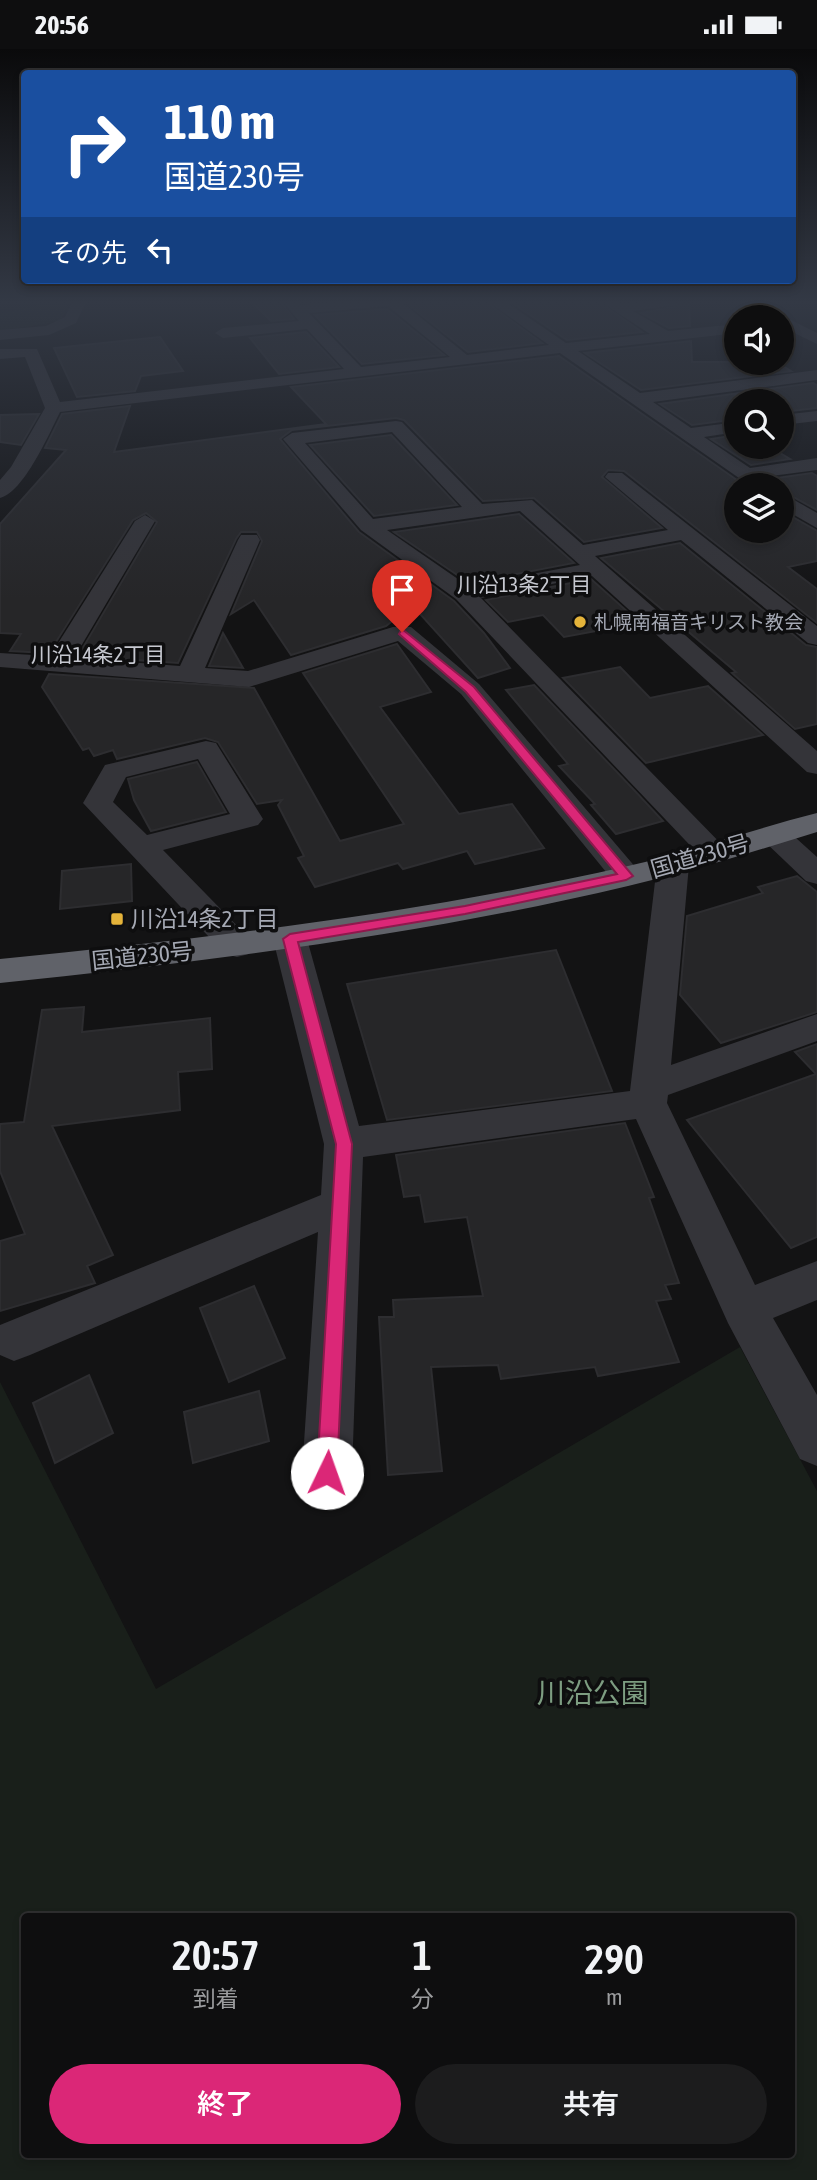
<!DOCTYPE html>
<html lang="ja">
<meta charset="utf-8">
<style>
:root{--surface:#0e0e0f;--page:#1c1c1d;--text:#f1f3f6;--muted:#9b9c9e;--line:#2e2e2f;--accent:#db2777}
body{margin:0;font-family:"Asap Condensed","Noto Sans JP",sans-serif;background:var(--page);color:var(--text);height:100vh;display:flex;flex-direction:column;font-size:26px;white-space:nowrap}
*{box-sizing:border-box;margin:0}
p{font-size:23px;color:var(--muted)}
.icon{flex:none;width:38px;height:38px;fill:none;stroke:currentColor;stroke-width:2;stroke-linecap:round;stroke-linejoin:round}
.map{position:relative;flex:1;overflow:hidden}
.panel{position:absolute;left:21px;top:1864px;width:774px;height:245px;display:flex;flex-direction:column;background:var(--surface);border-radius:7px;box-shadow:0 4px 10px #0003,0 0 0 2px var(--line)}
.panel>*{flex:none}
.top-card{position:absolute;left:21px;top:21px;width:775px;height:214px;border-radius:7px;box-shadow:0 4px 10px #0003,0 0 0 2px var(--line);background:#1a4fa0;color:#fff;overflow:hidden}
.fabs{position:absolute;left:724px;top:256px;display:grid;gap:14px}
.fabs a{display:grid;place-items:center;width:70px;height:70px;border-radius:50%;background:var(--surface);box-shadow:0 4px 10px #0003,0 0 0 2px var(--line);font-size:35px}
.pin{position:absolute;display:grid;place-items:center;width:60px;height:60px;color:#fff;margin:-72px -30px;border-radius:50% 50% 50% 0;rotate:-45deg;box-shadow:0 0 7px #0007}
.pin .icon{rotate:45deg}
.me{position:absolute;width:77px;margin:-38px;rotate:3deg;stroke-linejoin:round;filter:drop-shadow(0 0 5px #0008)}
.turn{display:flex;align-items:center;gap:24px;height:147px;padding:0 28px;font-size:32px}
.turn .icon{width:91px;height:91px;stroke-width:2.5}
.turn b{display:block;font-size:49px;line-height:60px}
.then{display:flex;align-items:center;height:66px;padding:0 28px;background:#0003;gap:14px;font-size:26px}
.eta{display:flex;justify-content:space-evenly;align-items:center;height:119px;text-align:center}
.eta b{font-size:42px;font-weight:600;line-height:49px}
.button{display:flex;gap:14px;margin-top:auto;padding:14px 28px}
.button a{flex:1;height:80px;border-radius:42px;background:var(--accent);color:#fff;font-size:28px;font-weight:600;line-height:80px;text-align:center}
.button a+a{background:var(--page);color:var(--text)}
.status{display:flex;justify-content:space-between;align-items:center;height:49px;padding:0 35px;background:var(--surface);direction:ltr}
.status svg{height:19px;fill:currentColor}
.map>svg:first-child{display:block}
.green{fill:#191f1a;fill-rule:evenodd}
.building{fill:#262628;stroke:#2d2d30;stroke-width:2}
.lines{fill:none;stroke-linecap:round;stroke-linejoin:round}
.minor{fill:#343439;fill-rule:evenodd}
.highway{fill:#606269;fill-rule:evenodd}
.route{fill:#db2777;stroke:#8e194d;stroke-width:2}
.poi-dot{fill:#e4b33a;stroke:#0e0e0f;stroke-width:2.5}
.labels{text-anchor:middle;stroke-width:7;stroke-linejoin:round;paint-order:stroke}
.far-poi-label{font-size:19px;fill:#a5a9b4;stroke:#0e0e0f;text-anchor:start}
.far-neighbourhood-label{font-size:21px;fill:#c6c8d0;stroke:#0e0e0f}
.street-label{font-size:23px;fill:#a5a9b4;stroke:#0e0e0f}
.poi-label{font-size:23px;fill:#a5a9b4;stroke:#0e0e0f;text-anchor:start}
.near-park-label{font-size:28px;fill:#7d9d81;stroke:#0e0e0f}
</style>
<div class="status"><b>20:56</b><svg viewBox="0 0 49 12"><path d="M0 12V9h3v3zM5 12V6h3v6zM10 12V3h3v9zM15 12V0h3v12zM26 1h20v11H26zM47 4h2v5h-2z"/></svg></div>
<div class="map">
<svg width="817" height="2131" viewBox="0 0 817 2131">
<rect width="100%" height="100%" fill="#131314"/>
<g class="green">
<polygon points="63,251 70,251 61,272 0,282 0,265"/>
<path d="M740,1298L817,1442V2131H0V1333L156,1640ZM791,1867V2105H24V1867Z"/>
</g>
<g class="building">
<polygon points="250,251 279,251 294,270 271,272"/>
<polygon points="416,251 483,251 542,294 468,303 409,256"/>
<polygon points="508,251 596,251 642,283 567,291"/>
<polygon points="689,255 690,277 669,279 641,264"/>
<polygon points="387,260 444,306 362,315 315,266"/>
<polygon points="306,283 339,318 279,325 250,289"/>
<polygon points="160,288 183,322 141,327 135,342 77,348 54,299"/>
<polygon points="691,292 692,313 776,313 791,322 641,341 585,304"/>
<polygon points="559,307 744,436 737,436 737,481 782,481 782,462 817,482 817,512 788,518 817,540 817,574 624,422 608,421 602,428 662,479 584,493 534,449 483,452 404,371 396,369 292,381 280,390 359,483 454,552 484,584 510,619 478,629 412,556 386,577 291,606 254,551 231,565 262,492 257,483 241,483 236,490 178,614 78,607 157,473 146,464 133,471 49,604 10,602 21,585 0,584 0,475 66,401 45,399 62,365 130,357 114,403 326,375 291,338"/>
<polygon points="813,334 817,336 817,359 782,363 782,352 737,352 737,370 692,376 660,355"/>
<polygon points="39,365 21,396 0,393 0,366"/>
<polygon points="391,386 457,456 374,467 310,396"/>
<polygon points="737,386 737,397 768,397 790,410 751,416 711,390"/>
<polygon points="812,424 817,427 817,461 782,442 782,436 775,436 770,430"/>
<polygon points="519,465 574,514 469,534 394,483"/>
<polygon points="680,494 806,596 817,598 817,675 795,680 732,624 736,623 601,509"/>
<polygon points="591,530 640,574 564,588 543,566 508,573 486,551"/>
<polygon points="223,584 243,619 209,617"/>
<polygon points="397,595 431,643 380,658 459,765 512,755 544,799 475,815 467,802 403,820 398,814 315,838 298,809 304,807 278,756 282,751 257,755 218,693 205,689 117,710 113,701 94,707 89,699 83,701 42,638 49,625 254,639 340,792 404,775 303,624"/>
<polygon points="620,618 650,649 708,637 763,686 646,714 563,629"/>
<polygon points="534,636 634,741 663,772 616,785 591,756 595,755 559,717 568,715 506,641"/>
<polygon points="197,713 226,763 151,782 134,751 128,730"/>
<polygon points="131,815 132,852 60,860 62,822"/>
<polygon points="797,827 817,843 817,963 721,994 680,946 687,867 763,844 758,838"/>
<polygon points="556,901 612,1042 387,1071 347,935"/>
<polygon points="84,958 82,983 210,969 212,1020 178,1023 180,1061 52,1077 113,1206 87,1217 95,1234 0,1262 0,1192 25,1185 0,1122 0,1075 24,1073 42,961"/>
<polygon points="817,995 817,1188 791,1199 687,1071 816,1025 795,1003"/>
<polygon points="625,1074 654,1148 649,1149 679,1234 665,1236 671,1250 656,1252 679,1313 598,1327 595,1318 501,1330 498,1316 431,1318 442,1422 388,1426 379,1268 394,1268 393,1251 483,1247 467,1168 425,1173 420,1146 404,1148 396,1106"/>
<polygon points="254,1237 285,1309 229,1333 200,1259"/>
<polygon points="89,1326 113,1384 55,1414 33,1354"/>
<polygon points="259,1342 269,1392 193,1414 184,1363"/>
</g>
<g class="lines">
<g class="minor">
<polygon points="73,251 87,251 76,274 49,286 0,291 0,281 46,277 65,268"/>
<path d="M281,251H296L301,256L355,251H413L404,255L467,306L549,296L486,251H503L566,294L650,285L598,251L621,254L691,251L684,255L633,262L668,282L737,275V284L578,302L640,344L817,321V331L653,353L691,379L737,373V383L704,388L750,419L817,409V421L764,428L772,436H749L560,304L60,363C49,385 24,443 0,449V431L11,418L45,359L25,308L0,310V300H37L60,353L344,320L307,280L223,289L215,284L223,279L299,272ZM388,257L450,308L361,318L309,264Z"/>
<polygon points="735,251 753,251 780,268 762,268"/>
<polygon points="781,268 782,268 787,269 817,284 817,295 782,278"/>
<polygon points="817,362 817,372 782,376 782,366"/>
<path d="M396,372L402,373L482,455L532,451L583,496L668,481L605,428L608,424H622L817,577V596L808,594L681,491L595,507L817,702V725L807,723L592,527L481,549L730,804L726,811L715,814L704,811L456,550L361,481L283,390L292,384ZM392,383L462,458L373,470L305,394ZM520,462L580,516L468,537L387,481Z"/>
<polygon points="782,444 817,464 817,479 782,459"/>
<polygon points="145,466 155,472 74,609 180,617 238,491 241,486 257,486 260,491 205,619 248,622 393,578 411,578 479,635 637,820 642,827 637,834 626,837 615,834 461,645 398,592 249,638 0,618 0,604 50,607 135,472"/>
<path d="M206,692L216,694L263,770L258,776L163,801L249,889L254,897L249,905L237,908L225,905L83,754L105,716ZM198,710L230,765L147,786L113,753L126,728Z"/>
<polygon points="775,777 786,780 817,808 817,835 806,832 764,792 760,786 764,780"/>
<polygon points="673,806 684,809 689,816 671,1016 817,965 817,992 668,1046 667,1054 755,1236 817,1212 817,1251 773,1269 817,1346 817,1417 800,1410 728,1274 636,1070 363,1108 352,1424 344,1441 327,1448 310,1441 302,1424 318,1183 30,1306 14,1312 0,1306 0,1276 321,1146 324,1095 273,890 278,882 290,879 302,882 307,890 359,1077 630,1042 657,816 662,809"/>
</g>
<path class="highway" d="M817,764V783C755,802 692,822 628,837C422,886 211,912 0,934V910C211,889 422,864 628,817C692,802 754,780 817,764Z"/>
</g>
<linearGradient id="sky" x2="0" y2="1"><stop stop-color="#0a0a0b"/><stop offset="0.46" stop-color="#333945"/><stop offset="1" stop-color="#333945" stop-opacity="0"/></linearGradient>
<rect width="817" height="550" fill="url(#sky)"/>
<polygon class="route" points="402,580 474,638 633,827 626,831 465,865 298,893 352,1095 337,1424 334,1431 327,1434 320,1431 317,1424 336,1095 283,890 290,885 465,857 617,825 466,643 399,585"/>
<g class="poi-dot">
<circle cx="580" cy="573" r="7"/>
<rect x="110" y="863" width="14" height="14" rx="3.5"/>
</g>
<g class="labels">
<g class="far-poi-label">
<text x="594" y="580">札幌南福音キリスト教会</text>
</g>
<g class="far-neighbourhood-label">
<text x="524" y="543">川沿13条2丁目</text>
<text x="98" y="613">川沿14条2丁目</text>
</g>
<g class="street-label">
<text transform="translate(700 807) rotate(-16)" y="8">国道230号</text>
<text transform="translate(142 907) rotate(-6)" y="8">国道230号</text>
</g>
<g class="poi-label">
<text x="131" y="878">川沿14条2丁目</text>
</g>
<g class="near-park-label">
<text x="593" y="1654">川沿公園</text>
</g>
</g>
</svg>
<div class="fabs">
<a><svg class="icon" aria-label="sound" viewBox="0 0 24 24"><path d="M4 9h4l5-4v14l-5-4H4zM17 9q2 3 0 6"/></svg></a>
<a><svg class="icon" aria-label="search" viewBox="0 0 24 24"><circle cx="10" cy="10" r="6"/><path d="M15 15l6 6"/></svg></a>
<a><svg class="icon" aria-label="layers" viewBox="0 0 24 24"><path d="M12 4l9 5-9 5-9-5zM3 14l9 5 9-5"/></svg></a>
</div>
<div class="pin" style="left:402px;top:583px;background:#d93025"><svg class="icon" aria-label="arrive" viewBox="0 0 24 24"><path d="M6 21V4h12l-3 4 3 4H6"/></svg></div>
<svg class="me" style="left:327px;top:1424px" viewBox="-20 -20 40 40"><circle r="19" fill="#fff"/><path d="M0-13L10 11 0 6-10 11z" fill="#db2777"/></svg>
<div class="top-card">
<div class="turn"><svg class="icon" aria-label="right" viewBox="0 0 24 24"><path d="M7 20v-9h11M14 6l5 5-5 5"/></svg><div><b>110 m</b>国道230号</div></div>
<div class="then">その先<svg class="icon" aria-label="left" viewBox="0 0 24 24"><path d="M17 20v-9H6M10 6l-5 5 5 5"/></svg></div>
</div>
<section class="panel">
<div class="eta">
<div><b>20:57</b><p>到着</p></div>
<div><b>1</b><p>分</p></div>
<div><b>290</b><p>m</p></div>
</div>
<div class="button"><a>終了</a><a>共有</a></div>
</section>
</div>
